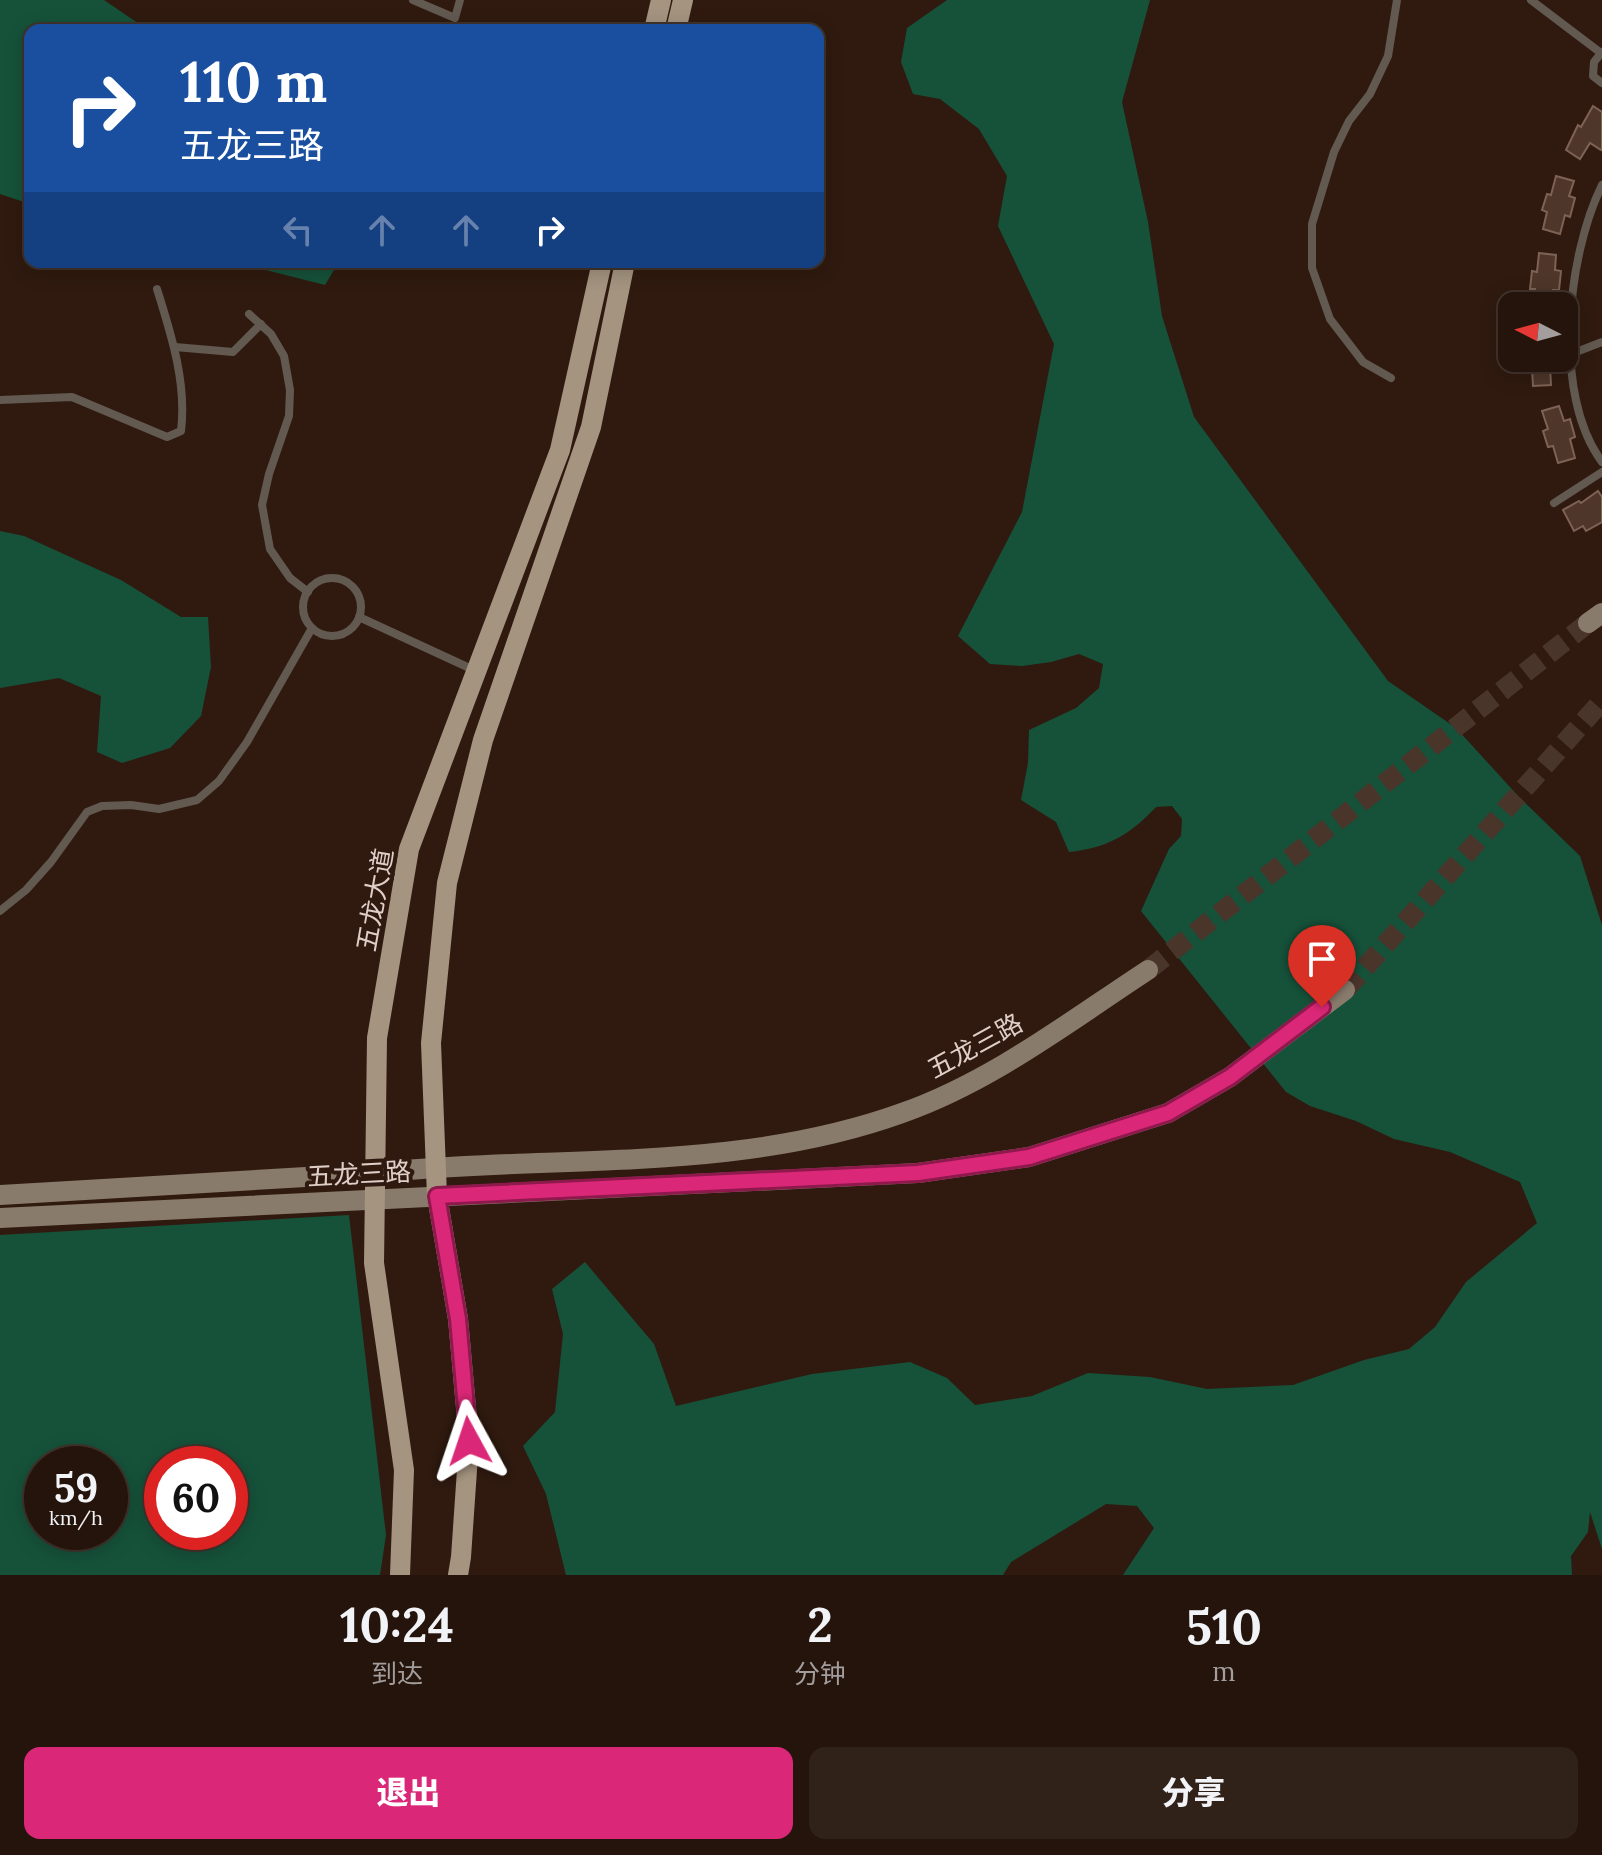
<!DOCTYPE html>
<html lang="zh">
<meta charset="utf-8">
<style>
:root{--surface:#24140b;--page:#302119;--text:#f1f3f6;--muted:#a39e9d;--line:#41332c;--accent:#db2777}
body{margin:0;font-family:Lora,"Noto Sans SC",serif;background:var(--page);color:var(--text);height:100vh;display:flex;flex-direction:column;font-size:30px;white-space:nowrap}
*{box-sizing:border-box;margin:0}
p{font-size:26px;color:var(--muted)}
.icon{flex:none;width:44px;height:44px;fill:none;stroke:currentColor;stroke-width:2;stroke-linecap:round;stroke-linejoin:round}
.map{position:relative;height:1575px;overflow:hidden}
.details{display:flex;flex-direction:column;background:var(--surface);flex:1}
.details>*{flex:none}
.guide{position:absolute;left:24px;top:24px;width:800px;height:244px;border-radius:16px;box-shadow:0 4px 20px #0003,0 0 0 2px var(--line);background:#1a4fa0;color:#fff;overflow:hidden}
.needle{width:52px;rotate:276deg}
.tools{position:absolute;left:1498px;top:292px;display:grid;gap:16px}
.tools a{display:grid;place-items:center;width:80px;height:80px;border-radius:16px;background:var(--surface);box-shadow:0 4px 20px #0003,0 0 0 2px var(--line);font-size:40px}
.speed{position:absolute;left:24px;top:1446px;display:flex;gap:16px;font-size:40px;font-weight:700;text-align:center}
.speed>*{display:grid;place-content:center;width:104px;height:104px;border-radius:50%;background:var(--surface);box-shadow:0 4px 20px #0003,0 0 0 2px var(--line);line-height:1}
.speed small{font-size:20px;font-weight:400}
.speed .limit{border:12px solid #d22;background:#fff;color:#111}
.pin{position:absolute;display:grid;place-items:center;width:68px;height:68px;color:#fff;margin:-82px -34px;border-radius:50% 50% 50% 0;rotate:-45deg;box-shadow:0 0 8px #0007}
.pin .icon{rotate:45deg}
.me{position:absolute;width:88px;margin:-44px;rotate:355deg;stroke-linejoin:round;filter:drop-shadow(0 0 6px #0008)}
.turn{display:flex;align-items:center;gap:28px;height:168px;padding:0 24px;font-size:36px}
.turn .icon{width:104px;height:104px;stroke-width:2.5}
.turn b{display:block;font-size:56px;line-height:68px}
.lanes{display:flex;align-items:center;height:76px;padding:0 24px;background:#0003;justify-content:center;gap:40px;direction:ltr}
.lanes .off{opacity:.35}
.eta{display:flex;justify-content:space-evenly;align-items:center;height:136px;text-align:center}
.eta b{font-size:48px;font-weight:800;line-height:56px}
.primary-button{display:flex;gap:16px;margin-top:auto;padding:16px 24px}
.primary-button a{flex:1;height:92px;border-radius:16px;background:var(--accent);color:#fff;font-size:32px;font-weight:800;line-height:92px;text-align:center}
.primary-button a+a{background:var(--page);color:var(--text)}
.map>svg:first-child{display:block}
.forest{fill:#16523a;fill-rule:evenodd}
.building{fill:#4e362a;stroke:#7d6255;stroke-width:2}
.lines{fill:none;stroke-linecap:round;stroke-linejoin:round}
.secondary-tunnel{stroke:#4a352b;stroke-width:20;stroke-dasharray:20 10;stroke-linecap:butt}
.service{stroke:#625a51;stroke-width:8}
.secondary{stroke:#887b6c;stroke-width:20}
.primary{stroke:#a49480;stroke-width:20}
.route-casing{stroke:#8e194d;stroke-width:20}
.route{stroke:#db2777;stroke-width:14}
.labels{text-anchor:middle;stroke-width:8;stroke-linejoin:round;paint-order:stroke}
.street-label{font-size:26px;fill:#dfcfc8;stroke:#301a0f}
</style>
<div class="map">
<svg width="1602" height="1575" viewBox="0 0 1602 1575">
<rect width="100%" height="100%" fill="#301a0f"/>
<g class="forest">
<polygon points="0,0 104,0 148,30 30,30 30,204 0,194"/>
<path d="M947,0H1150L1122,102L1148,222L1162,316L1194,417L1388,681L1456,728L1520,798L1580,856L1602,925V1549L1590,1512L1588,1532L1571,1556L1572,1575H1123L1154,1528L1137,1506L1106,1504L1011,1562L1003,1575H566L546,1494L523,1446L555,1412L563,1334L552,1289L585,1262L654,1344L676,1406L812,1374L910,1362L947,1378L975,1405L1032,1396L1088,1373L1150,1377L1207,1389L1293,1385L1364,1360L1409,1349L1435,1327L1466,1282L1537,1223L1520,1182L1450,1152L1394,1139L1356,1121L1310,1106L1286,1092L1141,911L1169,849L1181,836L1182,819L1172,806L1156,807C1130,835 1107,848 1069,852L1056,822L1021,800L1028,763L1029,730L1076,708L1099,688L1103,664L1079,654L1051,662L1022,666L990,664L958,636L1022,512L1054,344L998,226L1007,176L979,129L940,99L913,94L901,62L907,28Z"/>
<polygon points="234,262 363,262 334,270 325,285"/>
<polygon points="0,531 24,536 121,580 181,617 208,617 211,667 201,716 170,748 122,763 97,752 101,696 59,678 0,688"/>
<path d="M349,1215L386,1535L380,1575H0V1235ZM110,1464V1532H42V1464ZM230,1464V1532H162V1464Z"/>
</g>
<g class="building">
<polygon points="1593,106 1602,112 1602,148 1601,150 1590,143 1580,159 1566,150 1578,125 1581,127"/>
<polygon points="1556,176 1574,181 1569,196 1575,198 1570,217 1565,215 1560,234 1543,229 1547,212 1542,210 1547,194 1551,195"/>
<polygon points="1539,253 1556,255 1555,270 1561,271 1559,290 1553,290 1552,306 1534,306 1535,289 1530,289 1532,271 1537,272"/>
<polygon points="1526,358 1555,358 1556,365 1550,366 1551,385 1533,386 1532,368 1527,368"/>
<polygon points="1559,406 1564,421 1570,419 1575,437 1570,439 1575,458 1558,463 1553,446 1548,447 1543,431 1548,429 1542,411"/>
<polygon points="1598,491 1602,497 1602,522 1586,531 1583,526 1574,531 1563,510 1579,501 1581,503"/>
</g>
<g class="lines">
<g class="secondary-tunnel">
<polyline points="1148,970 1588,623"/>
<polyline points="1345,990 1602,701"/>
</g>
<g class="service">
<polyline points="413,0 455,18 460,0"/>
<polyline points="1531,0 1601,53"/>
<polyline points="1602,52 1594,62 1593,76 1602,83"/>
<path d="M1602,185C1567,256 1552,395 1602,462"/>
<polyline points="249,314 271,334 284,356 290,390 289,416 269,474 262,505 270,549 290,578 308,592"/>
<polyline points="175,347 233,352 261,324"/>
<polyline points="1571,354 1602,342"/>
<polyline points="1391,378 1363,362 1330,319 1312,268 1312,224 1334,152 1349,121 1370,94 1388,56 1397,0"/>
<path d="M0,400L72,397L167,437L181,431C187,383 171,334 157,289"/>
<polyline points="1554,503 1602,472"/>
<circle cx="332" cy="607" r="29"/>
<polyline points="359,617 476,671"/>
<polyline points="0,911 26,890 51,862 87,812 102,806 131,805 159,809 197,800 219,781 247,742 312,628"/>
</g>
<g class="secondary">
<polyline points="1588,623 1602,613"/>
<path d="M0,1195L374,1173C550,1154 733,1174 902,1113C991,1082 1070,1021 1148,970"/>
<polyline points="0,1218 918,1173 1029,1157 1168,1113 1230,1077 1345,990"/>
</g>
<g class="primary">
<polyline points="654,30 661,0"/>
<polyline points="676,30 683,0"/>
<polyline points="400,1575 404,1470 374,1263 377,1038 409,849 560,450 602,262"/>
<polyline points="458,1575 461,1557 469,1441 458,1319 437,1196 431,1043 447,883 483,740 591,427 625,262"/>
</g>
</g>
<g class="lines">
<defs>
<polyline id="route" points="469,1441 458,1319 437,1196 918,1173 1029,1157 1168,1113 1230,1077 1322,1007"/>
</defs>
<use href="#route" class="route-casing"/>
<use href="#route" class="route"/>
</g>
<g class="labels">
<g class="street-label">
<text transform="translate(375 900) rotate(-80)" y="9">五龙大道</text>
<text transform="translate(975 1046) rotate(-29)" y="9">五龙三路</text>
<text transform="translate(359 1174) rotate(-3)" y="9">五龙三路</text>
</g>
</g>
</svg>
<div class="tools">
<a><svg class="needle" viewBox="-14 -14 28 28"><path d="M0-13l5 13h-10z" fill="#e53935"/><path d="M0 13l5-13h-10z" fill="#a39e9d"/></svg></a>
</div>
<div class="speed"><div>59<small>km/h</small></div><div class="limit">60</div></div>
<div class="pin" style="left:1322px;top:1007px;background:#d93025"><svg class="icon" aria-label="arrive" viewBox="0 0 24 24"><path d="M6 21V4h12l-3 4 3 4H6"/></svg></div>
<svg class="me" style="left:469px;top:1441px" viewBox="-20 -20 40 40"><path d="M0-17L14 15 0 8-14 15z" fill="#db2777" stroke="#fff" stroke-width="4"/></svg>
<div class="guide">
<div class="turn"><svg class="icon" aria-label="right" viewBox="0 0 24 24"><path d="M7 20v-9h11M14 6l5 5-5 5"/></svg><div><b>110 m</b>五龙三路</div></div>
<div class="lanes"><svg class="icon off" aria-label="left" viewBox="0 0 24 24"><path d="M17 20v-9H6M10 6l-5 5 5 5"/></svg><svg class="icon off" aria-label="ahead" viewBox="0 0 24 24"><path d="M12 20V5M6 11l6-6 6 6"/></svg><svg class="icon off" aria-label="ahead" viewBox="0 0 24 24"><path d="M12 20V5M6 11l6-6 6 6"/></svg><svg class="icon" aria-label="right" viewBox="0 0 24 24"><path d="M7 20v-9h11M14 6l5 5-5 5"/></svg></div>
</div>
</div>
<section class="details">
<div class="eta">
<div><b>10:24</b><p>到达</p></div>
<div><b>2</b><p>分钟</p></div>
<div><b>510</b><p>m</p></div>
</div>
<div class="primary-button"><a>退出</a><a>分享</a></div>
</section>
